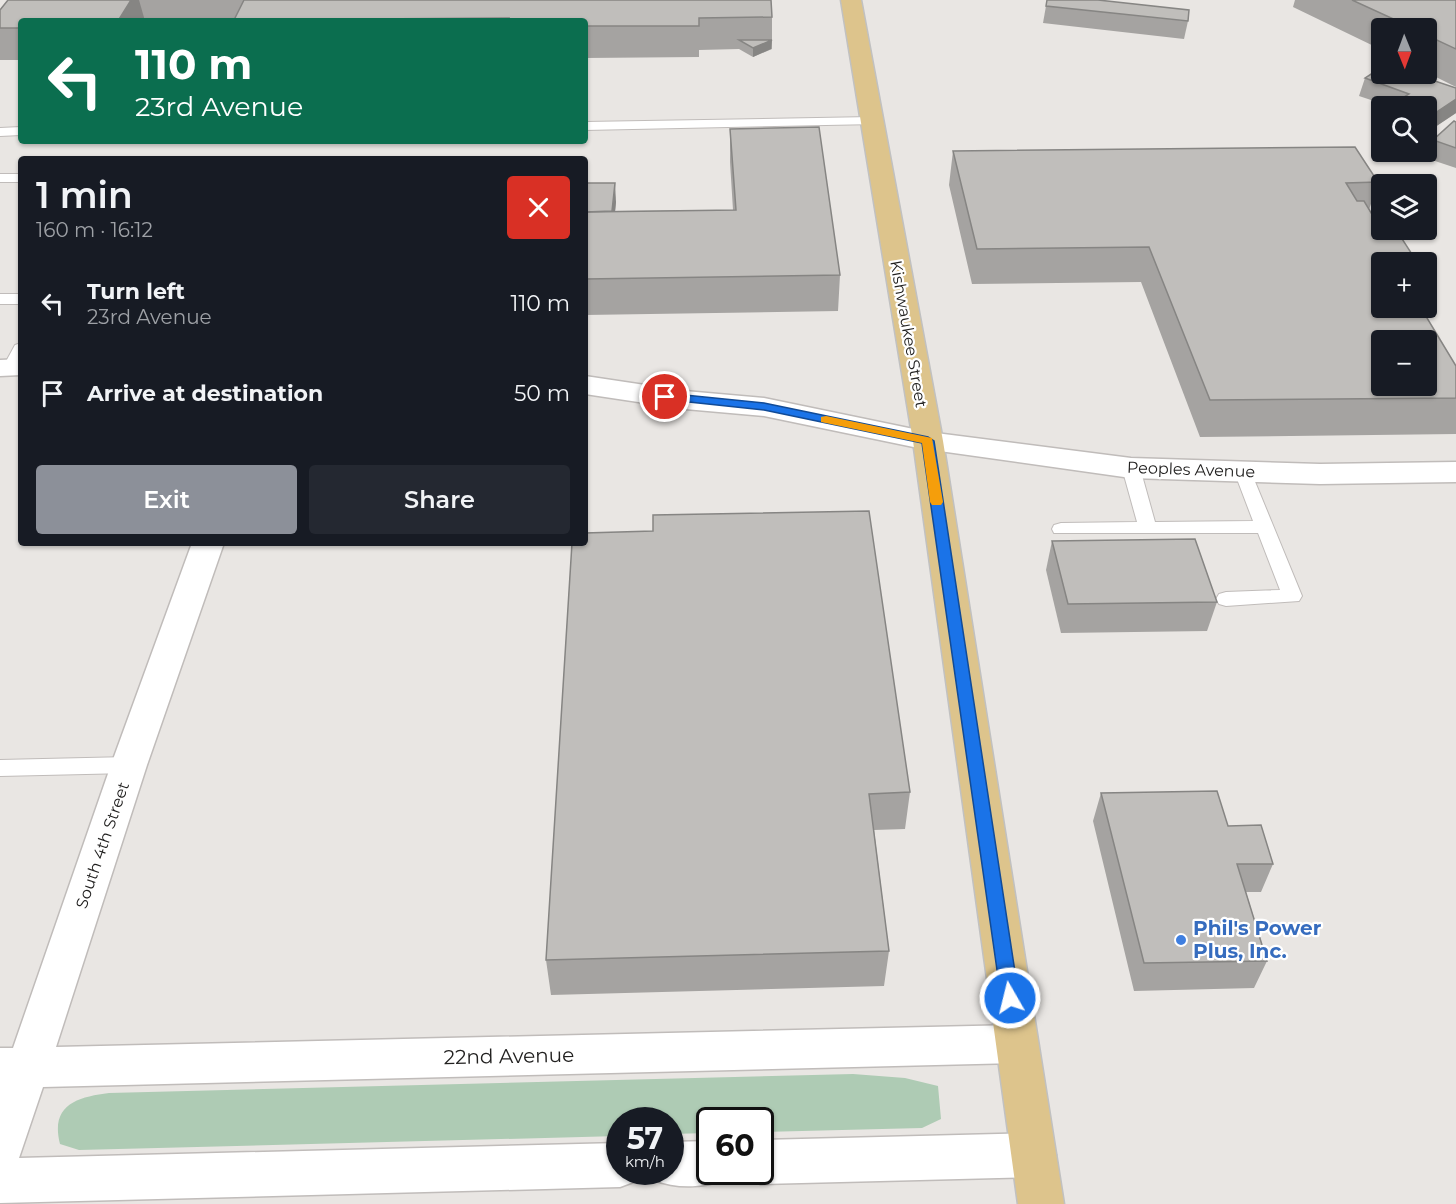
<!DOCTYPE html>
<meta charset="utf-8">
<style>
:root{--surface:#171b24;--page:#242831;--text:#f1f3f6;--muted:#9ea1a6;--accent:#8c9099}
body{margin:0;font-family:Montserrat,sans-serif;background:var(--page);color:var(--text);height:100vh;display:flex;flex-direction:column;font-size:22px;white-space:nowrap}
*{box-sizing:border-box;margin:0}
p{font-size:20px;color:var(--muted)}
.icon{flex:none;width:33px;height:33px;fill:none;stroke:currentColor;stroke-width:2;stroke-linecap:round;stroke-linejoin:round}
.map{position:relative;flex:1;overflow:hidden}
.details{position:absolute;left:18px;top:156px;width:570px;height:390px;display:flex;flex-direction:column;background:var(--surface);border-radius:6px;box-shadow:0 2px 4px #0004}
.details>*{flex:none}
.guide{position:absolute;left:18px;top:18px;width:570px;height:126px;border-radius:6px;box-shadow:0 2px 4px #0004;background:#0b6e4f;color:#fff;overflow:hidden}
.needle{width:39px;rotate:179deg}
.buttons{position:absolute;left:1371px;top:18px;display:grid;gap:12px}
.buttons a{display:grid;place-items:center;width:66px;height:66px;border-radius:6px;background:var(--surface);box-shadow:0 2px 4px #0004;font-size:30px}
.speed{position:absolute;left:606px;top:1107px;display:flex;gap:12px;font-size:30px;font-weight:700;text-align:center}
.speed>*{display:grid;place-content:center;width:78px;height:78px;border-radius:50%;background:var(--surface);box-shadow:0 2px 4px #0004;line-height:1}
.speed small{font-size:15px;font-weight:400}
.speed .limit{border:3px solid #111;border-radius:9px;background:#fff;color:#111}
.pin{position:absolute;display:grid;place-items:center;width:51px;height:51px;color:#fff;margin:-26px;border:3px solid #fff;border-radius:50%;box-shadow:0 2px 6px #0007}
.me{position:absolute;width:66px;margin:-33px;rotate:352deg;stroke-linejoin:round;filter:drop-shadow(0 0 4px #0008)}
.turn{display:flex;align-items:center;gap:21px;height:126px;padding:0 18px;font-size:27px}
.turn .icon{width:78px;height:78px;stroke-width:2.5}
.turn b{display:block;font-size:42px;line-height:51px}
.round{display:grid;place-items:center;flex:none;width:63px;height:63px;border-radius:6px;background:var(--page)}
.overview{display:flex;align-items:center;justify-content:space-between;height:102px;padding:0 18px}
h1{font-size:36px;font-weight:600;line-height:45px}
.cta{display:flex;gap:12px;margin-top:auto;padding:12px 18px}
.cta a{flex:1;height:69px;border-radius:6px;background:var(--accent);color:#fff;font-size:24px;font-weight:600;line-height:69px;text-align:center}
.cta a+a{background:var(--page);color:var(--text)}
ul{padding:0;list-style:none}
li{display:flex;align-items:center;gap:18px;height:90px;padding:0 18px}
li div{flex:1}
li b{display:block;font-size:22px}
li em{font-style:normal}
.map>svg:first-child{display:block}
.green{fill:#aecbb4}
.lines{fill:none;stroke-linecap:round;stroke-linejoin:round}
.service-casing{stroke:#c0bcba;stroke-width:2}
.minor-casing{stroke:#c0bcba;stroke-width:3}
.tertiary-casing{stroke:#c0bcba;stroke-width:3}
.primary-casing{stroke:#c1c1c1;stroke-width:3}
.service{fill:#fff;fill-rule:evenodd}
.minor{fill:#fff;fill-rule:evenodd}
.tertiary{fill:#fff;fill-rule:evenodd}
.primary{fill:#ddc48c;fill-rule:evenodd}
.wall{fill:#a5a3a1}
.shaded-wall{fill:#868583}
.building{fill:#c0bebb;stroke:#868583;stroke-width:1.5;fill-rule:evenodd}
.route{fill:#1a73e8;stroke:#114b97;stroke-width:1.5}
.slow{fill:#f59e0b}
.shop-dot{fill:#3f7fe0;stroke:#fff;stroke-width:2}
.labels{text-anchor:middle;stroke-width:4.5;stroke-linejoin:round;paint-order:stroke}
.street-label{font-size:16px;fill:#222120;stroke:#fff}
.near-shop-label{font-size:20px;font-weight:bold;fill:#366cbe;stroke:#fff;text-anchor:start}
.near-street-label{font-size:20px;fill:#222120;stroke:#fff}
</style>
<div class="map">
<svg width="1456" height="1204" viewBox="0 0 1456 1204">
<rect width="100%" height="100%" fill="#e9e6e3"/>
<path class="green" d="M853,1074L905,1078L938,1086L941,1119L922,1128L761,1132L760,1120H710L709,1133L671,1134L670,1120H620L619,1136L79,1150L60,1144C50,1105 77,1097 109,1093Z"/>
<g class="lines">
<defs>
<g id="service">
<polygon points="872,117 879,121 877,124 585,130 585,122"/>
<polygon points="21,127 21,135 0,136 0,128"/>
<rect x="0" y="174" width="21" height="8"/>
<rect x="0" y="294" width="21" height="10"/>
<polygon points="21,343 21,364 17,370 5,370 3,367 15,345"/>
<polygon points="1131,462 1140,468 1155,522 1253,521 1234,471 1243,465 1249,467 1302,596 1299,601 1226,606 1219,604 1216,599 1219,594 1226,592 1280,590 1258,533 1054,533 1052,529 1054,525 1061,523 1137,522 1122,468"/>
<polygon points="129,757 137,759 140,765 137,771 129,773 0,776 0,760"/>
</g>
<g id="minor">
<polygon points="928,432 1131,458 1320,464 1456,462 1456,482 1320,484 1131,478 918,448 913,441 918,434"/>
<polygon points="192,543 224,543 147,765 56,1047 1017,1025 1032,1030 1038,1044 1032,1058 1017,1063 43,1087 19,1158 620,1143 620,1172 640,1172 636,1181 620,1187 0,1203 0,1048 13,1048 111,765"/>
<polygon points="1033,1133 1049,1140 1056,1155 1049,1170 1033,1177 760,1184 744,1177 741,1172 760,1172 760,1140"/>
<path d="M710,1141V1172H729L726,1179C703,1188 677,1189 654,1180L651,1172H670V1142Z"/>
</g>
<g id="tertiary">
<polygon points="21,359 21,375 0,376 0,360"/>
<polygon points="585,376 685,391 764,398 928,432 938,434 943,441 938,448 928,450 764,416 685,409 585,394"/>
</g>
<polygon id="primary" points="841,0 861,0 943,441 1064,1204 1018,1204 913,441"/>
</defs>
<use href="#service" class="service-casing"/>
<use href="#minor" class="minor-casing"/>
<use href="#tertiary" class="tertiary-casing"/>
<use href="#primary" class="primary-casing"/>
<use href="#service" class="service"/>
<use href="#minor" class="minor"/>
<use href="#tertiary" class="tertiary"/>
<use href="#primary" class="primary"/>
</g>
<g class="wall">
<polygon points="8,0 771,0 772,17 772,49 753,57 739,49 699,50 699,57 585,58 585,21 21,21 21,60 0,60 0,10"/>
<polygon points="1295,0 1456,0 1456,87 1426,72 1426,28 1382,28 1382,50 1293,7"/>
<polygon points="1046,6 1188,21 1184,39 1043,23"/>
<polygon points="1365,78 1456,88 1456,113 1429,131 1426,131 1426,106 1389,106 1359,96"/>
<polygon points="1456,122 1456,168 1426,158 1433,140"/>
<polygon points="730,129 840,275 838,311 585,315 585,183 616,202 615,211 733,210 730,162"/>
<polygon points="953,151 1378,182 1369,210 1382,262 1456,366 1456,434 1200,437 1141,282 972,284 949,185"/>
<polygon points="1052,541 1217,602 1207,631 1061,633 1046,570"/>
<polygon points="572,543 910,792 905,829 874,830 889,951 884,986 551,995 546,960"/>
<polygon points="1101,793 1228,826 1273,864 1261,892 1246,892 1267,961 1254,988 1134,991 1093,821"/>
</g>
<g class="shaded-wall">
<polygon points="131,0 139,0 145,21 118,21"/>
<polygon points="772,40 771,49 753,57 753,48"/>
<polygon points="1456,99 1456,113 1429,131 1435,113"/>
<polygon points="615,183 616,202 613,233 612,214"/>
</g>
<g class="building">
<polygon points="8,0 131,0 118,21 21,21 21,28 0,28 0,10"/>
<polygon points="244,0 771,0 772,17 699,18 699,26 585,26 585,21 508,21 509,18 234,20"/>
<polygon points="1047,0 1098,0 1189,10 1188,21 1046,6"/>
<polygon points="1352,0 1456,0 1456,49 1426,35 1426,28 1413,28"/>
<polygon points="739,40 772,40 753,48"/>
<polygon points="1382,67 1382,74 1414,74 1456,88 1456,99 1435,113 1426,110 1426,106 1417,106 1399,100 1409,94 1365,78"/>
<polygon points="1454,121 1456,122 1456,148 1433,140"/>
<polygon points="819,127 840,275 585,279 585,212 736,210 730,129"/>
<path d="M1355,147L1378,182L1346,183L1357,201H1364L1382,231H1397L1417,262H1382V308H1421L1456,366V398L1210,400L1149,247L977,249L953,151ZM1382,340H1426V386H1382Z"/>
<polygon points="585,183 615,183 612,211 585,212"/>
<polygon points="869,511 910,792 869,794 889,951 546,960 572,543 585,543 585,533 653,531 653,515"/>
<polygon points="1195,539 1217,602 1068,604 1052,541"/>
<polygon points="1217,791 1228,826 1261,825 1273,864 1237,864 1267,961 1144,963 1101,793"/>
</g>
<polygon class="route" points="665,393 764,403 928,437 934,441 1019,998 1016,1003 1010,1005 1004,1003 1001,998 922,443 764,410 661,399 660,397"/>
<polygon class="slow" points="826,416 932,438 943,502 941,505 932,505 930,502 922,443 821,422 821,417"/>
<circle class="shop-dot" cx="1181" cy="940" r="6"/>
<g class="labels">
<g class="street-label">
<text transform="translate(909 334) rotate(80)" y="6">Kishwaukee Street</text>
<text transform="translate(1191 469) rotate(2)" y="6">Peoples Avenue</text>
<text transform="translate(102 845) rotate(-71)" y="6">South 4th Street</text>
</g>
<g class="near-shop-label">
<text x="1193" y="935">Phil's Power<tspan x="1193" dy="23">Plus, Inc.</tspan></text>
</g>
<g class="near-street-label">
<text transform="translate(509 1056) rotate(-1)" y="7">22nd Avenue</text>
</g>
</g>
</svg>
<div class="buttons">
<a><svg class="needle" viewBox="-14 -14 28 28"><path d="M0-13l5 13h-10z" fill="#e53935"/><path d="M0 13l5-13h-10z" fill="#9ea1a6"/></svg></a>
<a><svg class="icon" aria-label="search" viewBox="0 0 24 24"><circle cx="10" cy="10" r="6"/><path d="M15 15l6 6"/></svg></a>
<a><svg class="icon" aria-label="layers" viewBox="0 0 24 24"><path d="M12 4l9 5-9 5-9-5zM3 14l9 5 9-5"/></svg></a>
<a>+</a>
<a>−</a>
</div>
<div class="speed"><div>57<small>km/h</small></div><div class="limit">60</div></div>
<div class="pin" style="left:665px;top:397px;background:#d93025"><svg class="icon" aria-label="arrive" viewBox="0 0 24 24"><path d="M6 21V4h12l-3 4 3 4H6"/></svg></div>
<svg class="me" style="left:1010px;top:998px" viewBox="-20 -20 40 40"><circle r="17" fill="#1a73e8" stroke="#fff" stroke-width="3"/><path d="M0-11L8 9 0 5-8 9z" fill="#fff"/></svg>
<div class="guide">
<div class="turn"><svg class="icon" aria-label="left" viewBox="0 0 24 24"><path d="M17 20v-9H6M10 6l-5 5 5 5"/></svg><div><b>110 m</b>23rd Avenue</div></div>
</div>
<section class="details">
<div class="overview"><div><h1>1 min</h1><p>160 m · 16:12</p></div><a class="round" style="background:#d93025;color:#fff"><svg class="icon" aria-label="close" viewBox="0 0 24 24"><path d="M6 6l12 12M18 6L6 18"/></svg></a></div>
<ul>
<li><svg class="icon" aria-label="left" viewBox="0 0 24 24"><path d="M17 20v-9H6M10 6l-5 5 5 5"/></svg><div><b>Turn left</b><p>23rd Avenue</p></div><em>110 m</em></li>
<li><svg class="icon" aria-label="arrive" viewBox="0 0 24 24"><path d="M6 21V4h12l-3 4 3 4H6"/></svg><div><b>Arrive at destination</b></div><em>50 m</em></li>
</ul>
<div class="cta"><a>Exit</a><a>Share</a></div>
</section>
</div>
